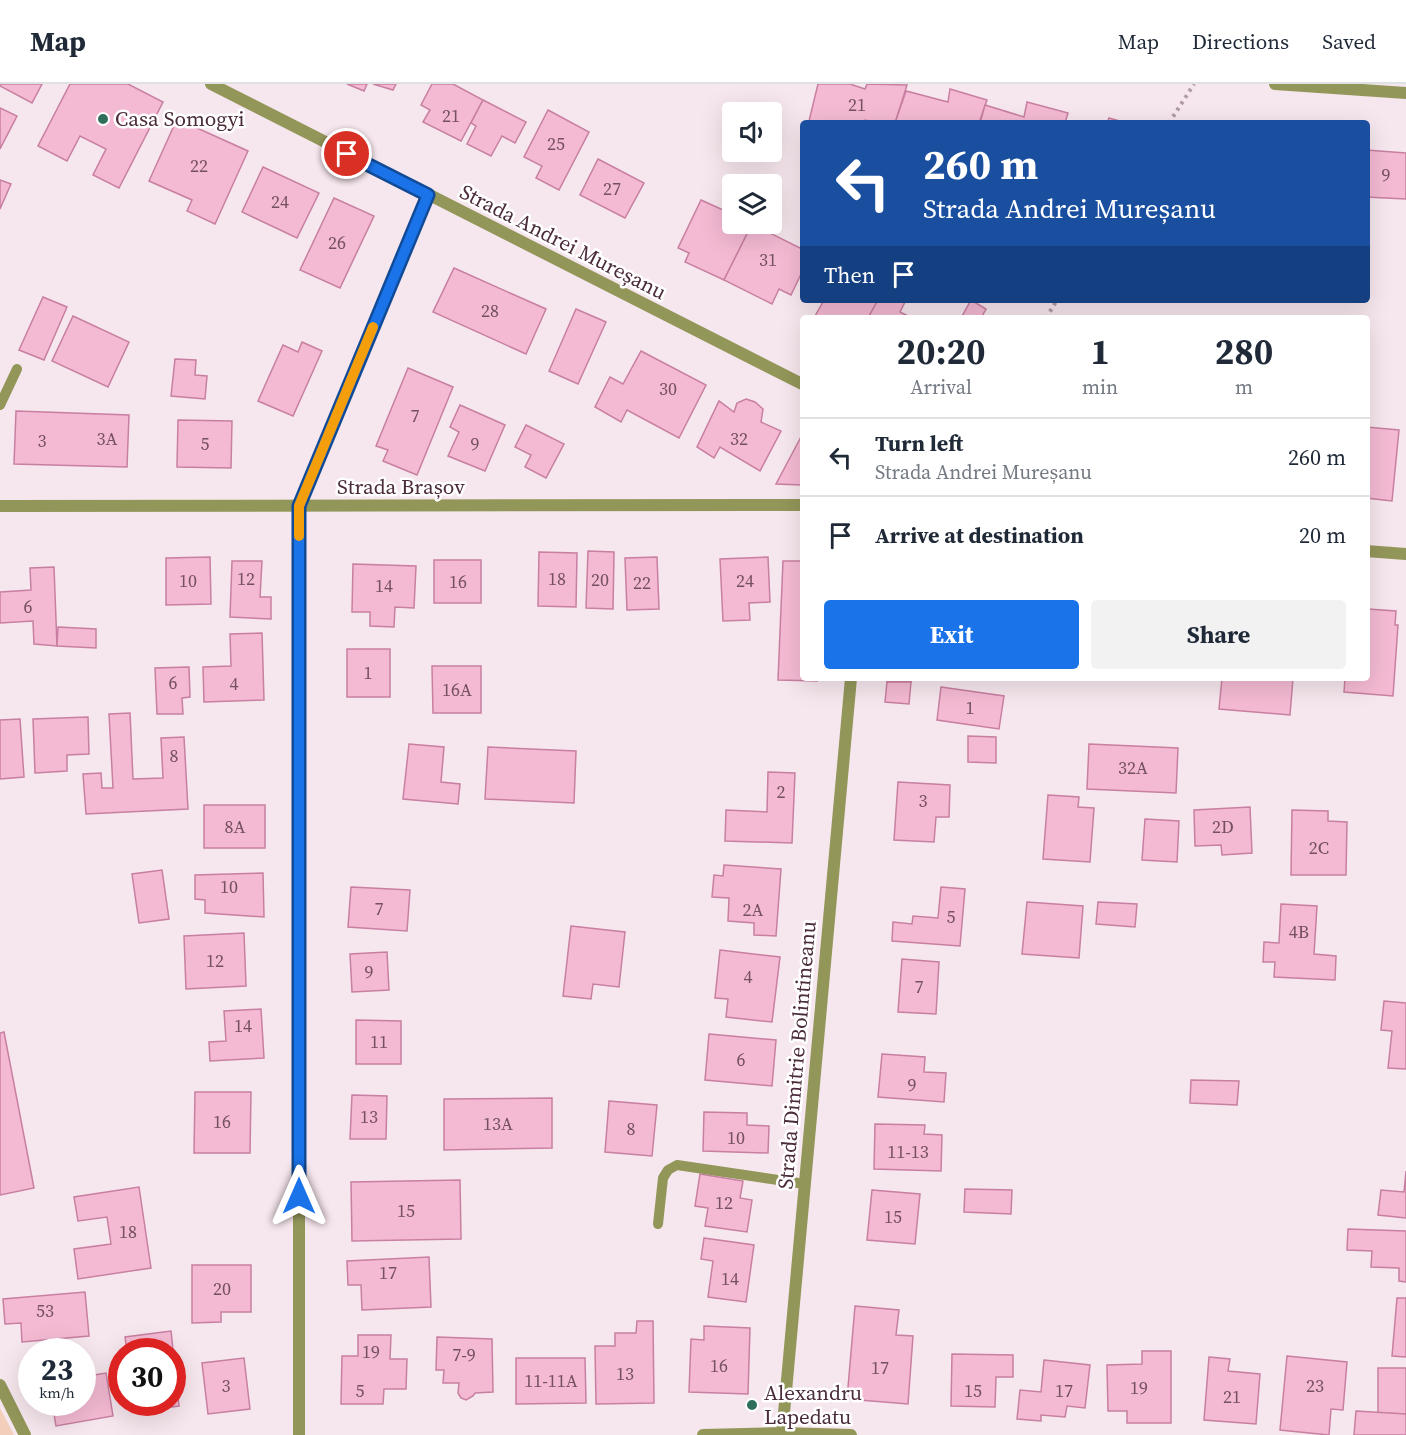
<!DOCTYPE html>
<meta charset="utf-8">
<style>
:root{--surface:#fff;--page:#f2f2f3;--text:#1f2937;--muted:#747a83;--line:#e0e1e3;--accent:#1a73e8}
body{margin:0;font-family:"Source Serif 4",serif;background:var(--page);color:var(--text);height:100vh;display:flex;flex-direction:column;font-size:22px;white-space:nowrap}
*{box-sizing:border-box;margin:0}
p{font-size:20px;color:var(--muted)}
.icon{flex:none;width:33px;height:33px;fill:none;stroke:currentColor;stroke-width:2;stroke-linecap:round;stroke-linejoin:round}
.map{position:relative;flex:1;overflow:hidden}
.sheet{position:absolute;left:800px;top:231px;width:570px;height:366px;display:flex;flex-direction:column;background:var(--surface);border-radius:6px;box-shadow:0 6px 24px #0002}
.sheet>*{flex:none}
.guide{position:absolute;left:800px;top:36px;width:570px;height:183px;border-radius:6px;box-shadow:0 6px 24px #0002;background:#1a4fa0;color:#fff;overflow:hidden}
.fabs{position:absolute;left:722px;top:18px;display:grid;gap:12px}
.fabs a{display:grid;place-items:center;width:60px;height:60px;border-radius:6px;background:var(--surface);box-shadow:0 6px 24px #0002;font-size:30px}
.speed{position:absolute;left:18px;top:1254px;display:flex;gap:12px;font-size:30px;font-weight:700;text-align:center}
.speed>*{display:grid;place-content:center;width:78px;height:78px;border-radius:50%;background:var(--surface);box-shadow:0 6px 24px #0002;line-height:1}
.speed small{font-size:15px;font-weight:400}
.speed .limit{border:9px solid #d22;background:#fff;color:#111}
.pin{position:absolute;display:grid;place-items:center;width:51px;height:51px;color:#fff;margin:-26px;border:3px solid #fff;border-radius:50%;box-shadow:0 2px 6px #0007}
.me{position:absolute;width:66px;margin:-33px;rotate:0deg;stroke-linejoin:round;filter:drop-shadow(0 0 4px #0008)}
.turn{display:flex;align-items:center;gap:21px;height:126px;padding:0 24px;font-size:27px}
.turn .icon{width:78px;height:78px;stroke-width:2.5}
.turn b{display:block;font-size:42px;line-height:51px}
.then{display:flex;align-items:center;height:57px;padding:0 24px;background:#0003;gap:12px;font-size:22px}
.eta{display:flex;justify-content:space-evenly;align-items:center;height:102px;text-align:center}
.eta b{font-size:36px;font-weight:700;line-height:42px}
.cta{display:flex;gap:12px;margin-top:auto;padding:12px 24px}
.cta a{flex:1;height:69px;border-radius:6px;background:var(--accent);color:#fff;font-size:24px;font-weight:700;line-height:69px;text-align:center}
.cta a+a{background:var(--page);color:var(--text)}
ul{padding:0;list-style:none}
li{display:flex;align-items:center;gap:18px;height:78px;padding:0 24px;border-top:2px solid var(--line)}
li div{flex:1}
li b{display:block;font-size:22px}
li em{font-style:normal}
header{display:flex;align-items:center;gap:36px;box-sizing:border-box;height:84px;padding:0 30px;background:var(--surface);border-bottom:2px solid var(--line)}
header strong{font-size:28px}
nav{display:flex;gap:33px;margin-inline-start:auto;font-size:21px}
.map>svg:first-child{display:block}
.green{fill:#f3ceba}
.building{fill:#f4bad3;stroke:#c87fa1;stroke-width:1.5}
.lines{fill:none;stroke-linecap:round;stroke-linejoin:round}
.path{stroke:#b19ba5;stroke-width:4;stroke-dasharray:3 4.5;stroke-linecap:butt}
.service{stroke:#939659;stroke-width:10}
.minor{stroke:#939659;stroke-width:12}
.route-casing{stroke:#114b97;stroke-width:15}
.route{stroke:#1a73e8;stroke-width:10}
.slow{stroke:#f59e0b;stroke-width:10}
.poi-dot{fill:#2f6e5b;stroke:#fff;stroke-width:2}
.labels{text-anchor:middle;stroke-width:5;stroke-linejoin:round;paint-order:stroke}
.number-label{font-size:18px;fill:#755061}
.poi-label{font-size:21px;fill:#4b2c3b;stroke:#fff;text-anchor:start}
.street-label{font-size:21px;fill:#4b2c3b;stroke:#fff}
</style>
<header>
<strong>Map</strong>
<nav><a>Map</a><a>Directions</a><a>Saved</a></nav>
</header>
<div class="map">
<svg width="1406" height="1351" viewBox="0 0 1406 1351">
<rect width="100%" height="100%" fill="#f6e6ed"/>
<polygon class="green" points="0,1324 14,1351 0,1351"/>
<g class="building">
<polygon points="0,0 42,0 32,19 0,2"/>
<polygon points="70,0 128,0 163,18 119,104 93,91 106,65 80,52 67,77 38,62"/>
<polygon points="347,0 367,0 364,7"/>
<polygon points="373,0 396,0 393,6"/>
<polygon points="432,0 453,0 483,16 461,57 423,38 430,26 421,21"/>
<polygon points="818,0 850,0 865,5 867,0 907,1 895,39 879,39 865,36 863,39 814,39 809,37"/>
<polygon points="950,5 987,16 979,39 895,39 906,7 948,18"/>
<polygon points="483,16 526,38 515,59 502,52 491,72 467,60 476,42 471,39"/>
<polygon points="1027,18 1068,29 1065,39 980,39 985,21 1024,33"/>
<polygon points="0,24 17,32 0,65"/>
<polygon points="548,26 589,48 559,106 536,94 542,82 524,73"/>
<polygon points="1109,34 1127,39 1107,39"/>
<polygon points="177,35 248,67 215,140 187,127 192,116 149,97"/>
<polygon points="1366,66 1406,69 1406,115 1366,113"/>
<polygon points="598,75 644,99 625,134 580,111"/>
<polygon points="263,83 319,109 297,154 242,128"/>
<polygon points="0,96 11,100 0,125"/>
<polygon points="334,114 374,132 340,204 300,186"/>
<polygon points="701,116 732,130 732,140 752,140 724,196 685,178 689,169 678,164"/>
<polygon points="752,140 802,165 802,188 791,211 779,205 772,220 724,196"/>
<polygon points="454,184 546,225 526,270 433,228"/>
<polygon points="43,213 67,223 44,276 19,266"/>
<polygon points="824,216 878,216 868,234 814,234"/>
<polygon points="878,216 906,216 900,228 912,234 868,234"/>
<polygon points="971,216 986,225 981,234 961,234"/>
<polygon points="576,225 606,238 578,300 549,287"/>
<polygon points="73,232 129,258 108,303 52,277"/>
<polygon points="302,258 322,267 293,332 258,317 283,261 298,268"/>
<polygon points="641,267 706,301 679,354 627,326 621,338 595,323 610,293 623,300"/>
<polygon points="175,275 196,276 195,291 207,292 205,315 171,312"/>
<polygon points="408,284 453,303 417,391 383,377 388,366 376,362"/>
<polygon points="746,315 755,318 763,325 761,338 781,347 760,387 720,363 714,374 697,363 719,317 734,328 737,319"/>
<polygon points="460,321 505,341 485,387 448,372 459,348 450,343"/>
<polygon points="16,327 129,331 127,383 14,380"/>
<polygon points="178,336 232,337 231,384 177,383"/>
<polygon points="526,341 564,360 546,394 525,383 531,371 515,363"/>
<polygon points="1366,343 1399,346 1392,417 1366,414"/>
<polygon points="802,351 802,401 776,400"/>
<polygon points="588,467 614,468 613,525 586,524"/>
<polygon points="539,468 577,469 576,523 538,522"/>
<polygon points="210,473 211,520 166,521 166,474"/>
<polygon points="657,473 659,525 627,526 625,474"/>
<polygon points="768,473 770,518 749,519 750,536 723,537 720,475"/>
<rect x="434" y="476" width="47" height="43"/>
<polygon points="232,477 262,477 260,513 271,513 271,535 230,533"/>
<polygon points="783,477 802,477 802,594 817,594 817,597 778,596"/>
<polygon points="353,480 416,482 414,524 395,523 394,543 370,542 370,528 352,528"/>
<polygon points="54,483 57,562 34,560 33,537 0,539 0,508 31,506 30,484"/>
<polygon points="1368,525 1396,527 1395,541 1398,541 1393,612 1344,608 1345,594 1366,594"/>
<polygon points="58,543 96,545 96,564 57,562"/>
<polygon points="262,549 264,616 204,618 203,583 231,582 230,550"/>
<rect x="347" y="565" width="43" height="48"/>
<polygon points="432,582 481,582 481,629 433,629"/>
<polygon points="189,583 190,613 182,614 183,630 157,630 155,584"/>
<polygon points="887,594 912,594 911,598 887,598"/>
<polygon points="1222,594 1293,594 1290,631 1219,625"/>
<polygon points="887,598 911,598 909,620 885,618"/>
<polygon points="941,603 1004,612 999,645 937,636"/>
<polygon points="130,629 133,695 163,694 161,654 184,653 188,725 86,730 83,690 101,689 102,704 113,704 109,630"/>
<polygon points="88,633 89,670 67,671 67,687 35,689 33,635"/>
<polygon points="20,635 24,693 0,695 0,636"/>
<polygon points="968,652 996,653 996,679 968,678"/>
<polygon points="409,660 444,663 441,698 460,700 458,720 403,715"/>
<polygon points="1089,660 1178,664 1176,709 1087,705"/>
<polygon points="488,663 576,667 574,719 485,715"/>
<polygon points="768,688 795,689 792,759 725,757 726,726 767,728"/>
<polygon points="898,698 950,701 949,733 936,733 934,758 894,756"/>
<polygon points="1048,711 1079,713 1078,723 1094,724 1090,778 1043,775"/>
<rect x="204" y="721" width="61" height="43"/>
<polygon points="1250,723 1252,769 1222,771 1221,761 1195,762 1194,726"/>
<polygon points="1292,726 1328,727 1328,737 1347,738 1346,791 1291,791"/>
<polygon points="1145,735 1179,737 1177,778 1142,776"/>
<polygon points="724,781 781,785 776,852 754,851 754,839 728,837 729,814 712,813 714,791 723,792"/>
<polygon points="162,786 169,835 139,839 132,790"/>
<polygon points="263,789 264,833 205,829 205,816 195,815 195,791"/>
<polygon points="351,803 410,806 407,847 348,843"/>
<polygon points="941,803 965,805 960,862 892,857 893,838 912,840 913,832 938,834"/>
<polygon points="1027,818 1083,822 1079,874 1022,870"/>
<polygon points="1098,818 1137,820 1135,843 1096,840"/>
<polygon points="1281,820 1317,822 1314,870 1336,872 1335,896 1274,893 1275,878 1263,878 1264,858 1279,859"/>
<polygon points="571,842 625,848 619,903 593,900 591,915 563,912"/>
<polygon points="244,849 246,902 186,905 184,852"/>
<polygon points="720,866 780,873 772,938 726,933 728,915 715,914"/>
<polygon points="387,868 389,906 352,908 350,870"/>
<polygon points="902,875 939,878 936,930 898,928"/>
<polygon points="1384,917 1406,919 1406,985 1388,984 1392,947 1381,946"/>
<polygon points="261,925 264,974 210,977 209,958 226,957 224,927"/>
<polygon points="356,936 401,937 401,980 356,980"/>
<polygon points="4,948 34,1104 0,1111 0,949"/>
<polygon points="709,950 776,956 772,1002 705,996"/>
<polygon points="882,970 925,973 924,988 946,989 944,1018 878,1013"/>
<polygon points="1191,996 1239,997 1237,1021 1190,1019"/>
<polygon points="195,1008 251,1008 250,1069 194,1069"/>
<polygon points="352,1011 387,1012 386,1055 350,1055"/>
<polygon points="552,1014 552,1064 444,1066 444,1015"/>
<polygon points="609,1017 657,1021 652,1072 605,1068"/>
<polygon points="704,1028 747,1029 747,1041 769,1042 768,1069 703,1067"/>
<polygon points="875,1040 925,1041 924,1050 942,1051 941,1087 874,1085"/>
<polygon points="1406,1087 1406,1134 1378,1131 1381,1106 1404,1108"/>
<polygon points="700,1090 743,1097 740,1114 752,1116 747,1148 705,1142 708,1124 695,1122"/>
<polygon points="460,1096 461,1155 352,1157 351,1098"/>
<polygon points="139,1103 151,1184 78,1195 74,1165 111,1160 107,1133 78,1137 74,1113"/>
<polygon points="965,1105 1012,1106 1011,1130 964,1128"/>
<polygon points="872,1106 920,1110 915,1160 867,1156"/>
<polygon points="1348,1145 1406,1147 1406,1198 1399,1197 1399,1184 1371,1183 1372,1167 1347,1166"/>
<polygon points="704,1154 754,1161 746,1218 708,1213 713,1177 701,1175"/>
<polygon points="429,1173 431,1223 362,1226 361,1201 348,1201 347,1177"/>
<polygon points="192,1181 251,1181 251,1228 221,1228 221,1238 192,1239"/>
<polygon points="85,1208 89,1252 22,1258 21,1239 5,1240 3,1215"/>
<polygon points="1397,1214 1406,1214 1406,1273 1392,1272"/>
<polygon points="855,1222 899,1226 896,1251 913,1252 908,1320 847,1315"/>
<polygon points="637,1237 653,1237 654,1319 596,1320 595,1262 615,1262 615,1249 636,1249"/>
<polygon points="704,1242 750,1244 748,1310 689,1308 691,1255 704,1256"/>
<polygon points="171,1247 179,1322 133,1328 132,1318 172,1318 172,1268 127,1268 125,1253"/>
<polygon points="358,1251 391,1251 390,1275 407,1275 406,1305 384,1305 383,1320 341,1320 342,1272 358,1272"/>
<polygon points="437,1253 492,1255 493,1308 475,1309 473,1312 466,1316 461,1314 458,1309 459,1299 443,1299 444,1286 436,1286"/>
<polygon points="1142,1267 1171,1267 1171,1339 1127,1339 1127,1327 1108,1327 1107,1281 1142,1280"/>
<polygon points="952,1270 1013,1271 1013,1293 996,1293 995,1323 951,1322"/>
<polygon points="1287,1272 1347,1278 1343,1326 1331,1325 1329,1351 1280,1346"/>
<polygon points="1209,1273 1230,1275 1228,1287 1260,1290 1256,1340 1204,1336"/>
<polygon points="244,1274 250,1325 208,1330 202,1279"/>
<polygon points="516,1274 585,1274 586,1319 516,1320"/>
<polygon points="1044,1276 1090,1281 1085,1324 1067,1322 1065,1333 1041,1331 1041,1337 1017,1335 1020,1306 1041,1308"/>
<polygon points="1378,1284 1406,1284 1406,1330 1378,1329"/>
<polygon points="106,1289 113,1332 56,1342 52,1318 82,1318 82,1293"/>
<polygon points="1356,1327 1406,1330 1406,1351 1354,1351"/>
</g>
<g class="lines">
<g class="path">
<polyline points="1169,39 1194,0"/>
<polyline points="1046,234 1057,216"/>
</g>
<g class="service">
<polyline points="0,321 17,285"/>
<polyline points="658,1140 663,1094 668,1086 677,1081 805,1100"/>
</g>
<g class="minor">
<polyline points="211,0 802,300"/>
<polyline points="1275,0 1406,9"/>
<polyline points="0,422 802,421"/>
<polyline points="1366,467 1406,470"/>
<polyline points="0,1301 25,1351"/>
<polyline points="299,1351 299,422 428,111"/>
<polyline points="703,1351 782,1349 851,1351"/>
<polyline points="782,1351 851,594"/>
</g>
</g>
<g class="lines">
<defs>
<polyline id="route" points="299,1112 299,422 428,111 347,70"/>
</defs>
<use href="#route" class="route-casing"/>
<use href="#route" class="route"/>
<polyline class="slow" points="299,452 299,422 373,243"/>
</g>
<g class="poi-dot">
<circle cx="103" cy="35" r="6"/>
<circle cx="752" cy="1321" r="6"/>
</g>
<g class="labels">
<g class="number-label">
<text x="857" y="27">21</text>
<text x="451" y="38">21</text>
<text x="556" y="66">25</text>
<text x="199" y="88">22</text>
<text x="1386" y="97">9</text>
<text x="612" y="111">27</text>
<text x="280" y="124">24</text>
<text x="337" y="165">26</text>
<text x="768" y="182">31</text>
<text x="490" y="233">28</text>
<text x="668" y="311">30</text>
<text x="415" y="338">7</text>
<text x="107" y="361">3A</text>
<text x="739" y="361">32</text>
<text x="42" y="363">3</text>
<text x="205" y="366">5</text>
<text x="475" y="366">9</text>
<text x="246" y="501">12</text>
<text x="557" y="501">18</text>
<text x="600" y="502">20</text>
<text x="188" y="503">10</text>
<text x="745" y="503">24</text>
<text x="458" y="504">16</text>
<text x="642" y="505">22</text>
<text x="384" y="508">14</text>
<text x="28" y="529">6</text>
<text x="368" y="595">1</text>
<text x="173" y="605">6</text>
<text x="234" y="606">4</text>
<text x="457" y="612">16A</text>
<text x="970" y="630">1</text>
<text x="174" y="678">8</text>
<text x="1133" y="690">32A</text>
<text x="781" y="714">2</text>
<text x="923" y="723">3</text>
<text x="235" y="749">8A</text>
<text x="1223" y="749">2D</text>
<text x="1319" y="770">2C</text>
<text x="229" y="809">10</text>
<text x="379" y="831">7</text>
<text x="753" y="832">2A</text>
<text x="951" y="839">5</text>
<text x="1299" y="854">4B</text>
<text x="215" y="883">12</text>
<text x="369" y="894">9</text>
<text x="748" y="899">4</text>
<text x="919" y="909">7</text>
<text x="243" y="948">14</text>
<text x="379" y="964">11</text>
<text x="741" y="982">6</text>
<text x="912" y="1007">9</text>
<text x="369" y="1039">13</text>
<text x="222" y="1044">16</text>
<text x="498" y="1046">13A</text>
<text x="631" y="1051">8</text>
<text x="736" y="1060">10</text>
<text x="908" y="1074">11-13</text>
<text x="724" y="1125">12</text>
<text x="406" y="1133">15</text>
<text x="893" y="1139">15</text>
<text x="128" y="1154">18</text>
<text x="388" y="1195">17</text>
<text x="730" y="1201">14</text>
<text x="222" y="1211">20</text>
<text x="45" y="1233">53</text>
<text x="371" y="1274">19</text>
<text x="464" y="1277">7-9</text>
<text x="719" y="1288">16</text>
<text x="880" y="1290">17</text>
<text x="625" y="1296">13</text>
<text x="551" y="1303">11-11A</text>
<text x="226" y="1308">3</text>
<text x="1315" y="1308">23</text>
<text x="1139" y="1310">19</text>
<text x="360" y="1313">5</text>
<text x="973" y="1313">15</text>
<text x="1064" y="1313">17</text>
<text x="1232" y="1319">21</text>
</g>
<g class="poi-label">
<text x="115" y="42">Casa Somogyi</text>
<text x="764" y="1316">Alexandru<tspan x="764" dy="24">Lapedatu</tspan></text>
</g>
<g class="street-label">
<text transform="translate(563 158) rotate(27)" y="7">Strada Andrei Mureșanu</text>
<text x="401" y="410">Strada Brașov</text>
<text transform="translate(797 971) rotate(-85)" y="7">Strada Dimitrie Bolintineanu</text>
</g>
</g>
</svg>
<div class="fabs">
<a><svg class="icon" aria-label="sound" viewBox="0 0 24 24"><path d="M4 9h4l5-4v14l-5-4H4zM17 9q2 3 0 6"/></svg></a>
<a><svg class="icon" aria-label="layers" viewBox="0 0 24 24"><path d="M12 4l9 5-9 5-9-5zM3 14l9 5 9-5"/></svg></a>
</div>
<div class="speed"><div>23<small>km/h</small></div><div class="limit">30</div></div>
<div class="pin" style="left:347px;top:70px;background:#d93025"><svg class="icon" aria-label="arrive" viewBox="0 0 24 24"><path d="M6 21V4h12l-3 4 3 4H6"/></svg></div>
<svg class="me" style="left:299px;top:1112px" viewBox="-20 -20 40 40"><path d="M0-17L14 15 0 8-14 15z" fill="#1a73e8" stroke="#fff" stroke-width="4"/></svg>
<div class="guide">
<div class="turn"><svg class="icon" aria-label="left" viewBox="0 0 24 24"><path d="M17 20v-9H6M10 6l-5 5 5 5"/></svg><div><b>260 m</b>Strada Andrei Mureșanu</div></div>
<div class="then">Then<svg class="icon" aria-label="arrive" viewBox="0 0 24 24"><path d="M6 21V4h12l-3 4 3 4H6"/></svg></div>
</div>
<section class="sheet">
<div class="eta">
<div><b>20:20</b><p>Arrival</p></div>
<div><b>1</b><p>min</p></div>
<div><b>280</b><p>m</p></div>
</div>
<ul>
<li><svg class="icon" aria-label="left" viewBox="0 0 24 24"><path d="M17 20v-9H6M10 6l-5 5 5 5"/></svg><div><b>Turn left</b><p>Strada Andrei Mureșanu</p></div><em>260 m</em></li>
<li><svg class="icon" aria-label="arrive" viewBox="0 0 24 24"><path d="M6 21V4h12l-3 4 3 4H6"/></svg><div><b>Arrive at destination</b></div><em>20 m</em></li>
</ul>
<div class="cta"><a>Exit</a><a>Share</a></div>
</section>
</div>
